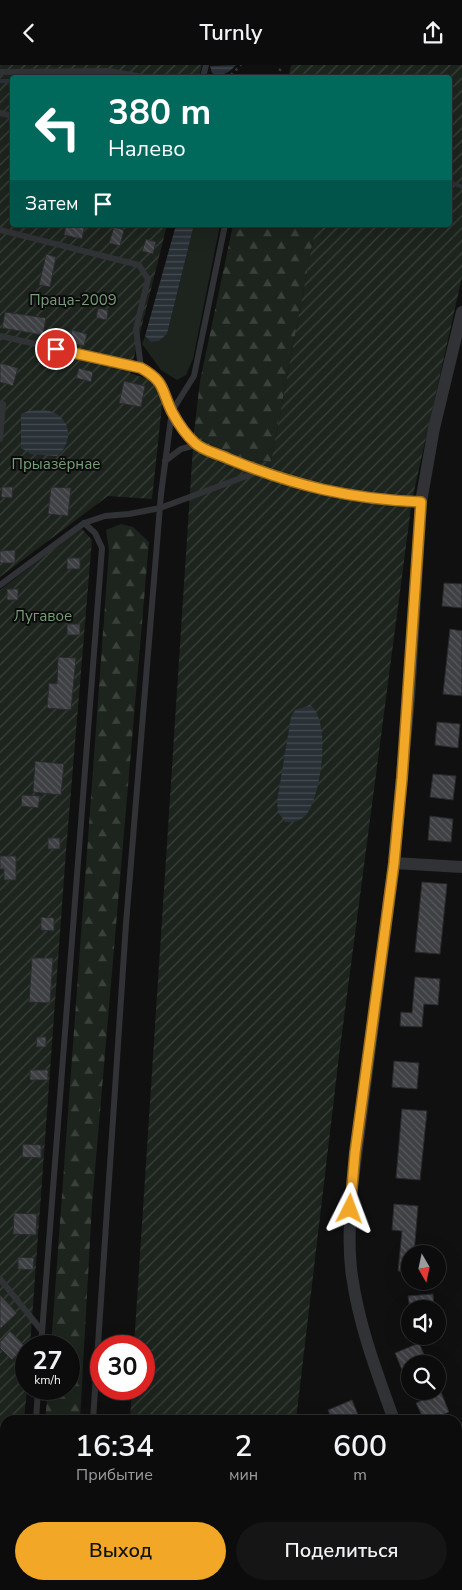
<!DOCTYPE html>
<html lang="ru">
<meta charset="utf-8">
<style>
:root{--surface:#0c0c0d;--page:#151516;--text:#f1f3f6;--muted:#9a9b9d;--line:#2c2c2e;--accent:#f2a727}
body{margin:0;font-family:"Nunito Sans",sans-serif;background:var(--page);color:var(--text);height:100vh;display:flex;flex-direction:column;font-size:19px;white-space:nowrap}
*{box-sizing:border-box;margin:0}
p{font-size:16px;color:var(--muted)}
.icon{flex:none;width:28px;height:28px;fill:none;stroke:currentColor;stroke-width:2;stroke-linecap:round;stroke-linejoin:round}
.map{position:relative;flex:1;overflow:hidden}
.panel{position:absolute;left:0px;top:1350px;width:462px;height:175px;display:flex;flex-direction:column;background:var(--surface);border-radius:15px 15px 0 0;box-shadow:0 5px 20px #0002,0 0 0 1px var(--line)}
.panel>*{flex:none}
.banner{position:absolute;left:10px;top:10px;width:442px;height:152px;border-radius:5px;box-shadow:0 5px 20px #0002,0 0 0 1px var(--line);background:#00695c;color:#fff;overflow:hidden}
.needle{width:32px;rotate:171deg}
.buttons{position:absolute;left:401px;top:1180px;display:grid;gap:10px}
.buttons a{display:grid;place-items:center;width:45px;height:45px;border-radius:50%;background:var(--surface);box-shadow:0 5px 20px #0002,0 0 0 1px var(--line);font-size:25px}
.speed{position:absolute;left:15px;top:1270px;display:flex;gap:10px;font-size:25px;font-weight:700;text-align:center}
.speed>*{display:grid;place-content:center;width:65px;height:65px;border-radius:50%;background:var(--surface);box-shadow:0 5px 20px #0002,0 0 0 1px var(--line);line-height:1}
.speed small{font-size:12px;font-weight:400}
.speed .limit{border:8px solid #d22;background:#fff;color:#111}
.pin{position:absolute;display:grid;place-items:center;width:42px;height:42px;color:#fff;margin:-21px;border:2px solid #fff;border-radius:50%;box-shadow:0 1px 5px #0007}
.me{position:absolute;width:55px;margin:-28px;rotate:3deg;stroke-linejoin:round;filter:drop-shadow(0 0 4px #0008)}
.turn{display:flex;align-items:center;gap:18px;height:105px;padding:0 15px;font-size:22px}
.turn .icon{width:65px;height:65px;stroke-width:2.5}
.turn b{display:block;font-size:35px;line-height:42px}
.then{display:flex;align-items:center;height:48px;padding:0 15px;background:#0003;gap:10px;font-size:19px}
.eta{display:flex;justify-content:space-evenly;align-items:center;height:85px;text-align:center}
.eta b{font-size:30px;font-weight:600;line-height:35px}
.button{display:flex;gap:10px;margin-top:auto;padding:10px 15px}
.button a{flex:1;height:58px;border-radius:30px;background:var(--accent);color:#111;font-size:20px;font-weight:600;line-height:58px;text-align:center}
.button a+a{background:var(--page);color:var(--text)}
header{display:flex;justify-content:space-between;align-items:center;height:65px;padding:0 15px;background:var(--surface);font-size:22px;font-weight:600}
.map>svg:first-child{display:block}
.grass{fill:#1c241d}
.forest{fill:url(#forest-firs)}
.garden{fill:url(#garden-furrows)}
.water{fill:url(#water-rules)}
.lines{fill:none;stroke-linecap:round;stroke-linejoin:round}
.stream{stroke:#293137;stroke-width:4}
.building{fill:url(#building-back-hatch);stroke:#2a2a2d}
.path{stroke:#37393d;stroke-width:2.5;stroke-dasharray:2.5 4;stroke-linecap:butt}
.lane{stroke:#313236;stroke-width:6}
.street{stroke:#313236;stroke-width:12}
.route-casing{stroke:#9d6d19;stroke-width:12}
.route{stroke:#f2a727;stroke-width:9}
.labels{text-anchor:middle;stroke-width:4;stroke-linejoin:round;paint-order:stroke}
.park-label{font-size:15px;fill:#779e78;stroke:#0b0b0c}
</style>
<header><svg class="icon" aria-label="back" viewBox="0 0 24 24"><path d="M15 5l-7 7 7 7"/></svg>Turnly<svg class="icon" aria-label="share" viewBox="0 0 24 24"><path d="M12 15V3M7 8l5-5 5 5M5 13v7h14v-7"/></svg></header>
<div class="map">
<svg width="462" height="1525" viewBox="0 0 462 1525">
<defs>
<pattern id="forest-firs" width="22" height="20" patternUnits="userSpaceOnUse" patternTransform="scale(1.25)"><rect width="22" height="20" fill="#1c241d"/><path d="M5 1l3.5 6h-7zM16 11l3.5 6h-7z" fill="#3a413b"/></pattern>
<pattern id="garden-furrows" width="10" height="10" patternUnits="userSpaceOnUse" patternTransform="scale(1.25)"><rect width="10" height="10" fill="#1c241d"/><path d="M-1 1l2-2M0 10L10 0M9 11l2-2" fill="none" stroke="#3a413b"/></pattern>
<pattern id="water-rules" width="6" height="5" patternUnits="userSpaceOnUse" patternTransform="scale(1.25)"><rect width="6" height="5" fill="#293137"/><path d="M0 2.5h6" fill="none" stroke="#454c52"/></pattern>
<pattern id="building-back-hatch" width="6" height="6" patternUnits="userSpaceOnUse" patternTransform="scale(1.25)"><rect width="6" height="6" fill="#3f4044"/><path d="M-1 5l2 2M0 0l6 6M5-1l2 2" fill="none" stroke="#58595d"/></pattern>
</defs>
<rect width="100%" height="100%" fill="#101011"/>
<polygon class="grass" points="194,160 220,160 193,294 186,310 177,315 161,305 142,279 145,271 151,277 159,276 167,269"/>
<g class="forest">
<path d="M233,160H316L271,397C240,397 217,386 194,367L200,316Z"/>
<polygon points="121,459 133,462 149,477 92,1140 80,1355 45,1355 48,1324 69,1324 69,1281 51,1281 109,485 106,465"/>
<polygon points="0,1361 5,1365 5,1438 0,1437"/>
<polygon points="26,1520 74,1520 74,1525 24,1525"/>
</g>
<g class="garden">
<polygon points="0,0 202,0 199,12 12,12 12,160 167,160 130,308 151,315 163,331 152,434 108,431 0,512"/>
<path d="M291,0H462V212L412,435L339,991L296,1355H130L132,1324H144V1281H134L194,367C217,386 240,397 271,397L316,160H450V12H288Z"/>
<polygon points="81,463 92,475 66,786 30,1281 26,1281 27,1324 24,1355 5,1355 5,1365 0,1362 0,525"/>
<polygon points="0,1472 5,1474 6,1525 0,1525"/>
<polygon points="119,1520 286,1520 285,1525 119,1525"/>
</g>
<g class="water">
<path d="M236,0C229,8 222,12 212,8L210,1Z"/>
<polygon points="176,160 194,160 167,269 159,276 151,277 145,271"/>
<path d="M28,346C35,346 45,344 52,347C72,354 73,379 57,391L31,389L21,383V349Z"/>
<path d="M310,640C332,655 321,731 306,750C300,756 292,758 285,757L278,747L277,737L291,652L295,645Z"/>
</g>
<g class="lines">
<g class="stream">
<polyline points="0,16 12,16"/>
<polyline points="450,117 462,122"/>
</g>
</g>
<g class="building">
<polygon points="66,160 85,160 82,174 64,170"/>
<polygon points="114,162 124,165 120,181 109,178"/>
<polygon points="146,174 156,177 153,189 142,186"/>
<polygon points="46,189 56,192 50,222 39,220"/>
<polygon points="98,243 108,245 107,255 96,253"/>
<polygon points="5,247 46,253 43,270 2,263"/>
<polygon points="72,265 87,269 84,281 69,278"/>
<polygon points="0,298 18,303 13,321 0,317"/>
<polygon points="79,303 93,307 91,317 76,313"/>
<polygon points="124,316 145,321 141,342 119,338"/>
<polygon points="2,422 13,422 12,433 1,432"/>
<polygon points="51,422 71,423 68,451 48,449"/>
<polygon points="15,485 15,498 0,498 0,486"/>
<rect x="67" y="493" width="13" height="11"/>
<polygon points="444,518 462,519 462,543 442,541"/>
<rect x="7" y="524" width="11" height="11"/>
<rect x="67" y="559" width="13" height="11"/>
<polygon points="450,564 462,566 462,631 443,629"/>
<polygon points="58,592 76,593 71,645 47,643 49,618 57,619"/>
<polygon points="437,657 460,659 458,683 435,680"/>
<polygon points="35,696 64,699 61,730 33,727"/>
<polygon points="433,709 456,711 453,735 430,732"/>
<polygon points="22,730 40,731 38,743 21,741"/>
<polygon points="430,751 453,754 451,777 428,775"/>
<rect x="48" y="773" width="12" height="11"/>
<polygon points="0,791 16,791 16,815 4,815 4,804 0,804"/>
<polygon points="422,817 447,819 440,889 415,887"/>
<polygon points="41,852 54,853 54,866 41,865"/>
<polygon points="32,893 53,893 50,938 29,937"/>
<polygon points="415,912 440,914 438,940 424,939 422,962 400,961 401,947 412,948"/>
<polygon points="37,972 46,972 46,982 36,982"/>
<polygon points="394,996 419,998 417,1024 392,1022"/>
<rect x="30" y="1005" width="18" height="10"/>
<polygon points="402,1044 427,1046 420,1115 396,1113"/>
<polygon points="23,1079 41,1080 41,1093 22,1092"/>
<polygon points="394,1139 418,1141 414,1189 410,1189 410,1207 398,1206 402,1166 392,1165"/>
<polygon points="14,1148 37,1149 36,1170 13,1169"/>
<polygon points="18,1192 34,1193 33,1205 18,1204"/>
<polygon points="433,1229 434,1244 410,1244 408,1231"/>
<polygon points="0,1230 17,1248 0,1264"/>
<polygon points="10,1266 25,1281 12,1295 0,1283 0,1277"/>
<polygon points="419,1278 428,1299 410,1299 410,1324 395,1288"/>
<polygon points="441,1327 449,1347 430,1355 424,1355 416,1338"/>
<polygon points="352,1335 360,1355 332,1355 328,1345"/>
</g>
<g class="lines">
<g class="path">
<polyline points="225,12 230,11 241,0"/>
<polyline points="277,12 282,0"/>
<polyline points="108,1520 113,1525"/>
</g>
<g class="lane">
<polyline points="0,7 109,6 143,12"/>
<polyline points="203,12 206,0"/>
<polyline points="0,48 12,51"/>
<polyline points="225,160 194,311 172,346 196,380 260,406"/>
<polyline points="0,165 139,200 148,214 136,264 141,303"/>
<polyline points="0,271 141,303 161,319 172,346 161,429 126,859 93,1355"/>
<polyline points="0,374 3,339"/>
<polyline points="165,396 181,384 196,380"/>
<polyline points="0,520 84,458 105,451 129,449 160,443 260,406 337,429 362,433 421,437"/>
<polyline points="0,1214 42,1266"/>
<polyline points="41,1281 102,483 95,468 84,458"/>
<polyline points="36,1355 38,1324"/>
<polyline points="0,1453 5,1454"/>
<polyline points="16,1525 18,1520"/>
<polyline points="277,1525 277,1520"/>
</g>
<g class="street">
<polyline points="394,798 462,802"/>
<path d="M394,1355C377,1308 359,1261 352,1211C348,1184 350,1157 351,1130L394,798L409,634L421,437L434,363L462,247"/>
<polyline points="458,1408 462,1407"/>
<polyline points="452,1520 454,1525"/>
</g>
</g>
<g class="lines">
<defs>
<path id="route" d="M56,284L141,303C166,317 161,325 172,347C178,358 186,370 195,378C203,386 219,389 229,394C295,421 350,434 421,437L402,713L394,798L355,1088L350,1144"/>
</defs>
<use href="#route" class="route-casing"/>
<use href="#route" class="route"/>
</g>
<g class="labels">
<g class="park-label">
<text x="73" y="240">Праца-2009</text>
<text x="56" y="404">Прыазёрнае</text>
<text x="43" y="556">Лугавое</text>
</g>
</g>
</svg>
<div class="buttons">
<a><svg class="needle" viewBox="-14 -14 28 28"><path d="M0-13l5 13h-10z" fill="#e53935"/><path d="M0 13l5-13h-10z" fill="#9a9b9d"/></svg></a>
<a><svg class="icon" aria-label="sound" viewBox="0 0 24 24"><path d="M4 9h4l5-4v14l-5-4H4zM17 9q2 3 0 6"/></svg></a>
<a><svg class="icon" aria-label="search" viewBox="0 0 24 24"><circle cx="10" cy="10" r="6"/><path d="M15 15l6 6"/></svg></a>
</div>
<div class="speed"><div>27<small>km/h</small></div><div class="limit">30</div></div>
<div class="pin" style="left:56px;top:284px;background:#d93025"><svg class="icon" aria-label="arrive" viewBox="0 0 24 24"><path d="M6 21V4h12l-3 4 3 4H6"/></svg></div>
<svg class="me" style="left:350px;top:1144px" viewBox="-20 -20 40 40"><path d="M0-17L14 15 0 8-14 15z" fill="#f2a727" stroke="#fff" stroke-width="4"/></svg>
<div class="banner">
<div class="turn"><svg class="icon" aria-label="left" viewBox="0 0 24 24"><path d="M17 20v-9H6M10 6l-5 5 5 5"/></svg><div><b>380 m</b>Налево</div></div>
<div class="then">Затем<svg class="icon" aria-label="arrive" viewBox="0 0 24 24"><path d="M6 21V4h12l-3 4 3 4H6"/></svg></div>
</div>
<section class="panel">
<div class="eta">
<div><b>16:34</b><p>Прибытие</p></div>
<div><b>2</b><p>мин</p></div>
<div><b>600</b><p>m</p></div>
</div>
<div class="button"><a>Выход</a><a>Поделиться</a></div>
</section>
</div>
